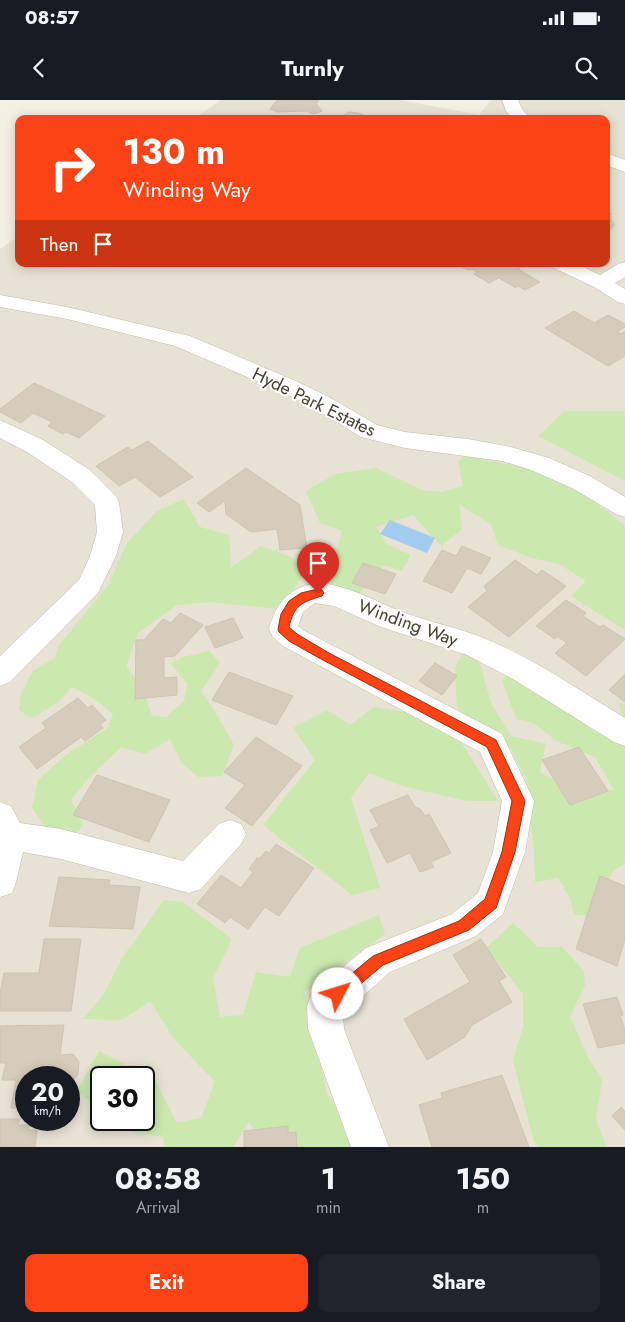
<!DOCTYPE html>
<style>
:root{--surface:#171b24;--page:#20242c;--text:#f1f3f6;--muted:#9ea1a6;--accent:#fb4315}
body{margin:0;font-family:Jost,sans-serif;background:var(--page);color:var(--text);height:100vh;display:flex;flex-direction:column;font-size:19px;white-space:nowrap}
*{box-sizing:border-box;margin:0}
p{font-size:16px;color:var(--muted)}
.icon{flex:none;width:28px;height:28px;fill:none;stroke:currentColor;stroke-width:2;stroke-linecap:round;stroke-linejoin:round}
.map{position:relative;height:1047px;overflow:hidden}
.panel{display:flex;flex-direction:column;background:var(--surface);flex:1}
.panel>*{flex:none}
.top-card{position:absolute;left:15px;top:15px;width:595px;height:152px;border-radius:10px;box-shadow:0 2px 12px #0003;background:#fb4315;color:#fff;overflow:hidden}
.speed{position:absolute;left:15px;top:966px;display:flex;gap:10px;font-size:25px;font-weight:700;text-align:center}
.speed>*{display:grid;place-content:center;width:65px;height:65px;border-radius:50%;background:var(--surface);box-shadow:0 2px 12px #0003;line-height:1}
.speed small{font-size:12px;font-weight:400}
.speed .limit{border:2px solid #111;border-radius:8px;background:#fff;color:#111}
.pin{position:absolute;display:grid;place-items:center;width:42px;height:42px;color:#fff;margin:-51px -21px;border-radius:50% 50% 50% 0;rotate:-45deg;box-shadow:0 0 5px #0007}
.pin .icon{rotate:45deg}
.me{position:absolute;width:55px;margin:-28px;rotate:50deg;stroke-linejoin:round;filter:drop-shadow(0 0 4px #0008)}
.turn{display:flex;align-items:center;gap:18px;height:105px;padding:0 25px;font-size:22px}
.turn .icon{width:65px;height:65px;stroke-width:2.5}
.turn b{display:block;font-size:35px;line-height:42px}
.then{display:flex;align-items:center;height:48px;padding:0 25px;background:#0003;gap:10px;font-size:19px}
.eta{display:flex;justify-content:space-evenly;align-items:center;height:85px;text-align:center}
.eta b{font-size:30px;font-weight:700;line-height:35px}
.primary-button{display:flex;gap:10px;margin-top:auto;padding:10px 25px}
.primary-button a{flex:1;height:58px;border-radius:10px;background:var(--accent);color:#fff;font-size:20px;font-weight:700;line-height:58px;text-align:center}
.primary-button a+a{background:var(--page);color:var(--text)}
.status{display:flex;justify-content:space-between;align-items:center;height:35px;padding:0 25px;background:var(--surface);direction:ltr}
.status svg{height:14px;fill:currentColor}
header{display:flex;justify-content:space-between;align-items:center;height:65px;padding:0 25px;background:var(--surface);font-size:22px;font-weight:700}
.map>svg:first-child{display:block}
.residential{fill:#e7e2d4;fill-rule:evenodd}
.green{fill:#cbe8ae}
.water{fill:#a1ccf0}
.building{fill:#d5ccbb;stroke:#cfc4ae}
.lines{fill:none;stroke-linecap:round;stroke-linejoin:round}
.minor-casing{stroke:#c1bbab;stroke-width:1}
.minor{fill:#fff;fill-rule:evenodd}
.route{fill:#fb4315;stroke:#a32c0e}
.labels{text-anchor:middle;stroke-width:4;stroke-linejoin:round;paint-order:stroke}
.street-label{font-size:18px;fill:#464035;stroke:#fff}
</style>
<div class="status"><b>08:57</b><svg viewBox="0 0 49 12"><path d="M0 12V9h3v3zM5 12V6h3v6zM10 12V3h3v9zM15 12V0h3v12zM26 1h20v11H26zM47 4h2v5h-2z"/></svg></div>
<header><svg class="icon" aria-label="back" viewBox="0 0 24 24"><path d="M15 5l-7 7 7 7"/></svg>Turnly<svg class="icon" aria-label="search" viewBox="0 0 24 24"><circle cx="10" cy="10" r="6"/><path d="M15 15l6 6"/></svg></header>
<div class="map">
<svg width="625" height="1047" viewBox="0 0 625 1047">
<rect width="100%" height="100%" fill="#f3f0e6"/>
<path class="residential" d="M221,0H401L479,15L491,0H625V1047H0V149L19,136V164H606V19H193ZM26,978H69V1020H26ZM101,978H144V1020H101Z"/>
<g class="green">
<polygon points="565,311 625,311 625,381 538,336"/>
<polygon points="465,356 536,370 586,395 625,426 625,530 571,496 586,481 559,464 532,458 498,445 491,425 459,404 462,429 441,446 413,415 376,427 387,444 411,455 402,471 383,465 358,495 329,483 342,431 320,423 306,391 335,374 376,368 422,390 441,392 463,386 458,362"/>
<polygon points="184,399 200,427 229,435 231,468 261,446 292,457 304,473 294,489 277,509 210,502 177,505 138,533 126,567 142,587 152,616 166,617 184,601 187,584 171,563 183,557 209,551 220,563 201,591 214,610 234,645 222,676 198,677 181,662 170,639 145,654 121,647 86,681 71,700 83,726 71,737 46,728 32,708 38,680 66,655 109,627 113,614 93,598 72,587 58,602 32,618 19,610 21,594 33,571 55,558 59,545 109,484 127,443 157,411"/>
<polygon points="463,553 478,557 491,603 511,636 546,644 540,672 567,688 614,690 595,657 556,641 534,623 516,619 502,580 509,572 622,616 619,603 625,604 625,763 612,772 599,816 574,815 570,798 558,778 535,782 534,751 526,679 511,649 477,627 457,607 455,568"/>
<polygon points="374,607 412,613 459,639 498,701 467,701 402,686 369,673 351,698 380,788 352,795 263,725 315,660 293,628 327,610 350,625"/>
<polygon points="164,800 183,802 232,839 213,878 220,917 243,915 256,872 290,877 300,848 379,815 385,834 305,892 327,994 350,1027 350,1047 272,1047 248,1022 234,1047 164,1047 163,1037 123,1030 112,1020 144,1020 144,978 101,978 101,1011 77,991 99,951 126,965 149,968 177,1023 201,1018 215,982 174,939 150,901 122,920 83,919 104,894 122,858"/>
<polygon points="513,823 538,847 562,847 584,871 585,886 570,917 589,959 602,980 596,1019 607,1047 538,1047 533,1039 513,960 523,927 523,894 486,848"/>
</g>
<polygon class="water" points="390,420 435,438 427,453 380,434"/>
<g class="building">
<polygon points="277,0 319,0 316,4 322,11 313,14 307,11 278,12 270,9"/>
<polygon points="349,12 358,13 374,19 338,19"/>
<polygon points="606,112 611,114 609,116 614,124 612,128 606,132"/>
<polygon points="457,164 513,164 520,168 518,169 540,182 525,190 518,186 516,188 499,178 489,183 474,174 478,172 471,169 468,170"/>
<polygon points="574,211 594,223 608,215 625,224 625,227 617,232 621,234 625,231 625,256 608,266 545,228"/>
<polygon points="34,283 105,316 79,338 66,332 63,334 48,326 52,322 33,313 21,323 0,312 0,309"/>
<polygon points="148,341 193,377 160,397 135,377 119,386 96,366 128,347 132,350"/>
<polygon points="246,368 300,405 307,448 280,450 277,429 251,432 226,414 225,401 209,412 197,403"/>
<polygon points="462,446 491,458 481,474 467,468 452,493 423,481 442,450 456,456"/>
<polygon points="515,460 537,475 542,470 566,486 509,537 468,507 487,491 484,486"/>
<polygon points="363,463 396,474 385,494 352,483"/>
<polygon points="566,500 586,513 583,516 600,527 603,525 625,539 586,576 555,553 567,543 557,536 555,539 536,526"/>
<polygon points="180,513 203,525 175,556 164,557 164,578 177,577 177,595 135,599 136,540 144,540 163,519 171,523"/>
<polygon points="233,518 243,538 215,548 205,527"/>
<polygon points="435,563 457,576 442,595 419,581"/>
<polygon points="229,572 293,596 276,625 212,600"/>
<polygon points="625,574 625,602 609,590"/>
<polygon points="78,598 88,608 92,605 106,620 100,624 103,628 85,641 81,637 37,669 19,647 46,628 42,623"/>
<polygon points="256,637 302,666 252,726 225,708 245,685 224,672"/>
<polygon points="579,647 608,691 570,705 542,660"/>
<polygon points="97,675 170,700 149,742 73,715"/>
<polygon points="408,695 415,707 420,709 425,716 429,714 451,753 431,762 434,767 420,772 410,753 387,763 370,730 379,726 370,710"/>
<polygon points="276,744 314,768 279,816 265,807 248,829 230,817 225,823 197,804 221,775 241,788 253,772 249,769 257,758 259,759 266,751 269,753"/>
<polygon points="600,776 625,786 625,839 617,866 576,849"/>
<polygon points="59,777 110,780 109,785 140,787 133,829 49,826"/>
<polygon points="44,839 81,839 71,911 0,911 0,893 4,873 39,873"/>
<polygon points="481,839 506,877 499,881 512,902 472,925 465,937 427,960 404,919 470,882 453,855"/>
<polygon points="617,897 623,915 620,915 625,930 625,943 598,948 583,904"/>
<polygon points="64,925 60,955 73,954 79,962 78,975 69,984 69,978 26,978 26,1008 11,1008 16,980 2,980 6,963 0,963 0,926"/>
<polygon points="502,975 529,1047 432,1047 419,1005 442,998 441,993"/>
<polygon points="621,1007 625,1012 625,1030 612,1016"/>
<polygon points="0,1019 19,1019 18,1025 29,1025 28,1030 37,1030 35,1047 0,1047"/>
<polygon points="288,1026 288,1033 296,1032 297,1047 244,1047 244,1031"/>
</g>
<g class="lines">
<defs>
<g id="minor">
<polygon points="502,0 518,0 522,9 531,19 513,19 506,11"/>
<polygon points="606,53 625,60 625,72 606,65"/>
<polygon points="625,162 625,177 615,183 625,189 625,204 618,202 594,187 554,168 551,164 577,164 600,175 618,164"/>
<polygon points="0,195 67,207 190,236 298,282 327,296 377,325 405,332 468,339 511,347 549,358 590,376 625,397 625,417 616,414 572,388 531,370 502,361 405,348 361,337 311,306 282,292 175,246 67,219 0,207"/>
<polygon points="0,320 43,340 90,370 116,396 119,402 123,432 116,456 98,493 10,582 0,586 0,556 79,480 90,456 97,432 95,405 72,382 27,352 0,338"/>
<path d="M316,483C347,484 374,501 402,512C430,522 459,528 486,539C535,559 580,591 625,618V646L614,642L513,579L467,555L381,527L334,506L315,503L303,512L298,526L303,530L502,634L534,701L525,752L503,814L476,836L390,872L343,914L344,929L389,1047H351L308,929L307,906L312,893L366,848L452,814L478,793L493,752L502,701L480,652L283,546L273,537L269,529C277,501 288,489 316,483Z"/>
<polygon points="0,702 11,706 20,723 61,729 183,761 219,724 230,720 241,724 246,734 241,744 201,789 189,793 61,759 23,752 16,782 12,793 0,797"/>
</g>
</defs>
<use href="#minor" class="minor-casing"/>
<use href="#minor" class="minor"/>
</g>
<path class="route" d="M318,489L322,490L324,493L322,496C302,502 294,505 289,527L297,534L329,553L496,640L525,701L515,752L496,808L469,830L383,865L343,899L338,902L333,899L331,894L333,889L373,856L459,821L485,799L502,752L512,701L487,647L321,559L289,541L279,532L278,529L281,514L289,501L301,493Z"/>
<g class="labels">
<g class="street-label">
<text transform="translate(314 302) rotate(26)" y="6">Hyde Park Estates</text>
<text transform="translate(408 523) rotate(20)" y="6">Winding Way</text>
</g>
</g>
</svg>
<div class="speed"><div>20<small>km/h</small></div><div class="limit">30</div></div>
<div class="pin" style="left:318px;top:493px;background:#d93025"><svg class="icon" aria-label="arrive" viewBox="0 0 24 24"><path d="M6 21V4h12l-3 4 3 4H6"/></svg></div>
<svg class="me" style="left:338px;top:894px" viewBox="-20 -20 40 40"><circle r="19" fill="#fff"/><path d="M0-13L10 11 0 6-10 11z" fill="#fb4315"/></svg>
<div class="top-card">
<div class="turn"><svg class="icon" aria-label="right" viewBox="0 0 24 24"><path d="M7 20v-9h11M14 6l5 5-5 5"/></svg><div><b>130 m</b>Winding Way</div></div>
<div class="then">Then<svg class="icon" aria-label="arrive" viewBox="0 0 24 24"><path d="M6 21V4h12l-3 4 3 4H6"/></svg></div>
</div>
</div>
<section class="panel">
<div class="eta">
<div><b>08:58</b><p>Arrival</p></div>
<div><b>1</b><p>min</p></div>
<div><b>150</b><p>m</p></div>
</div>
<div class="primary-button"><a>Exit</a><a>Share</a></div>
</section>
